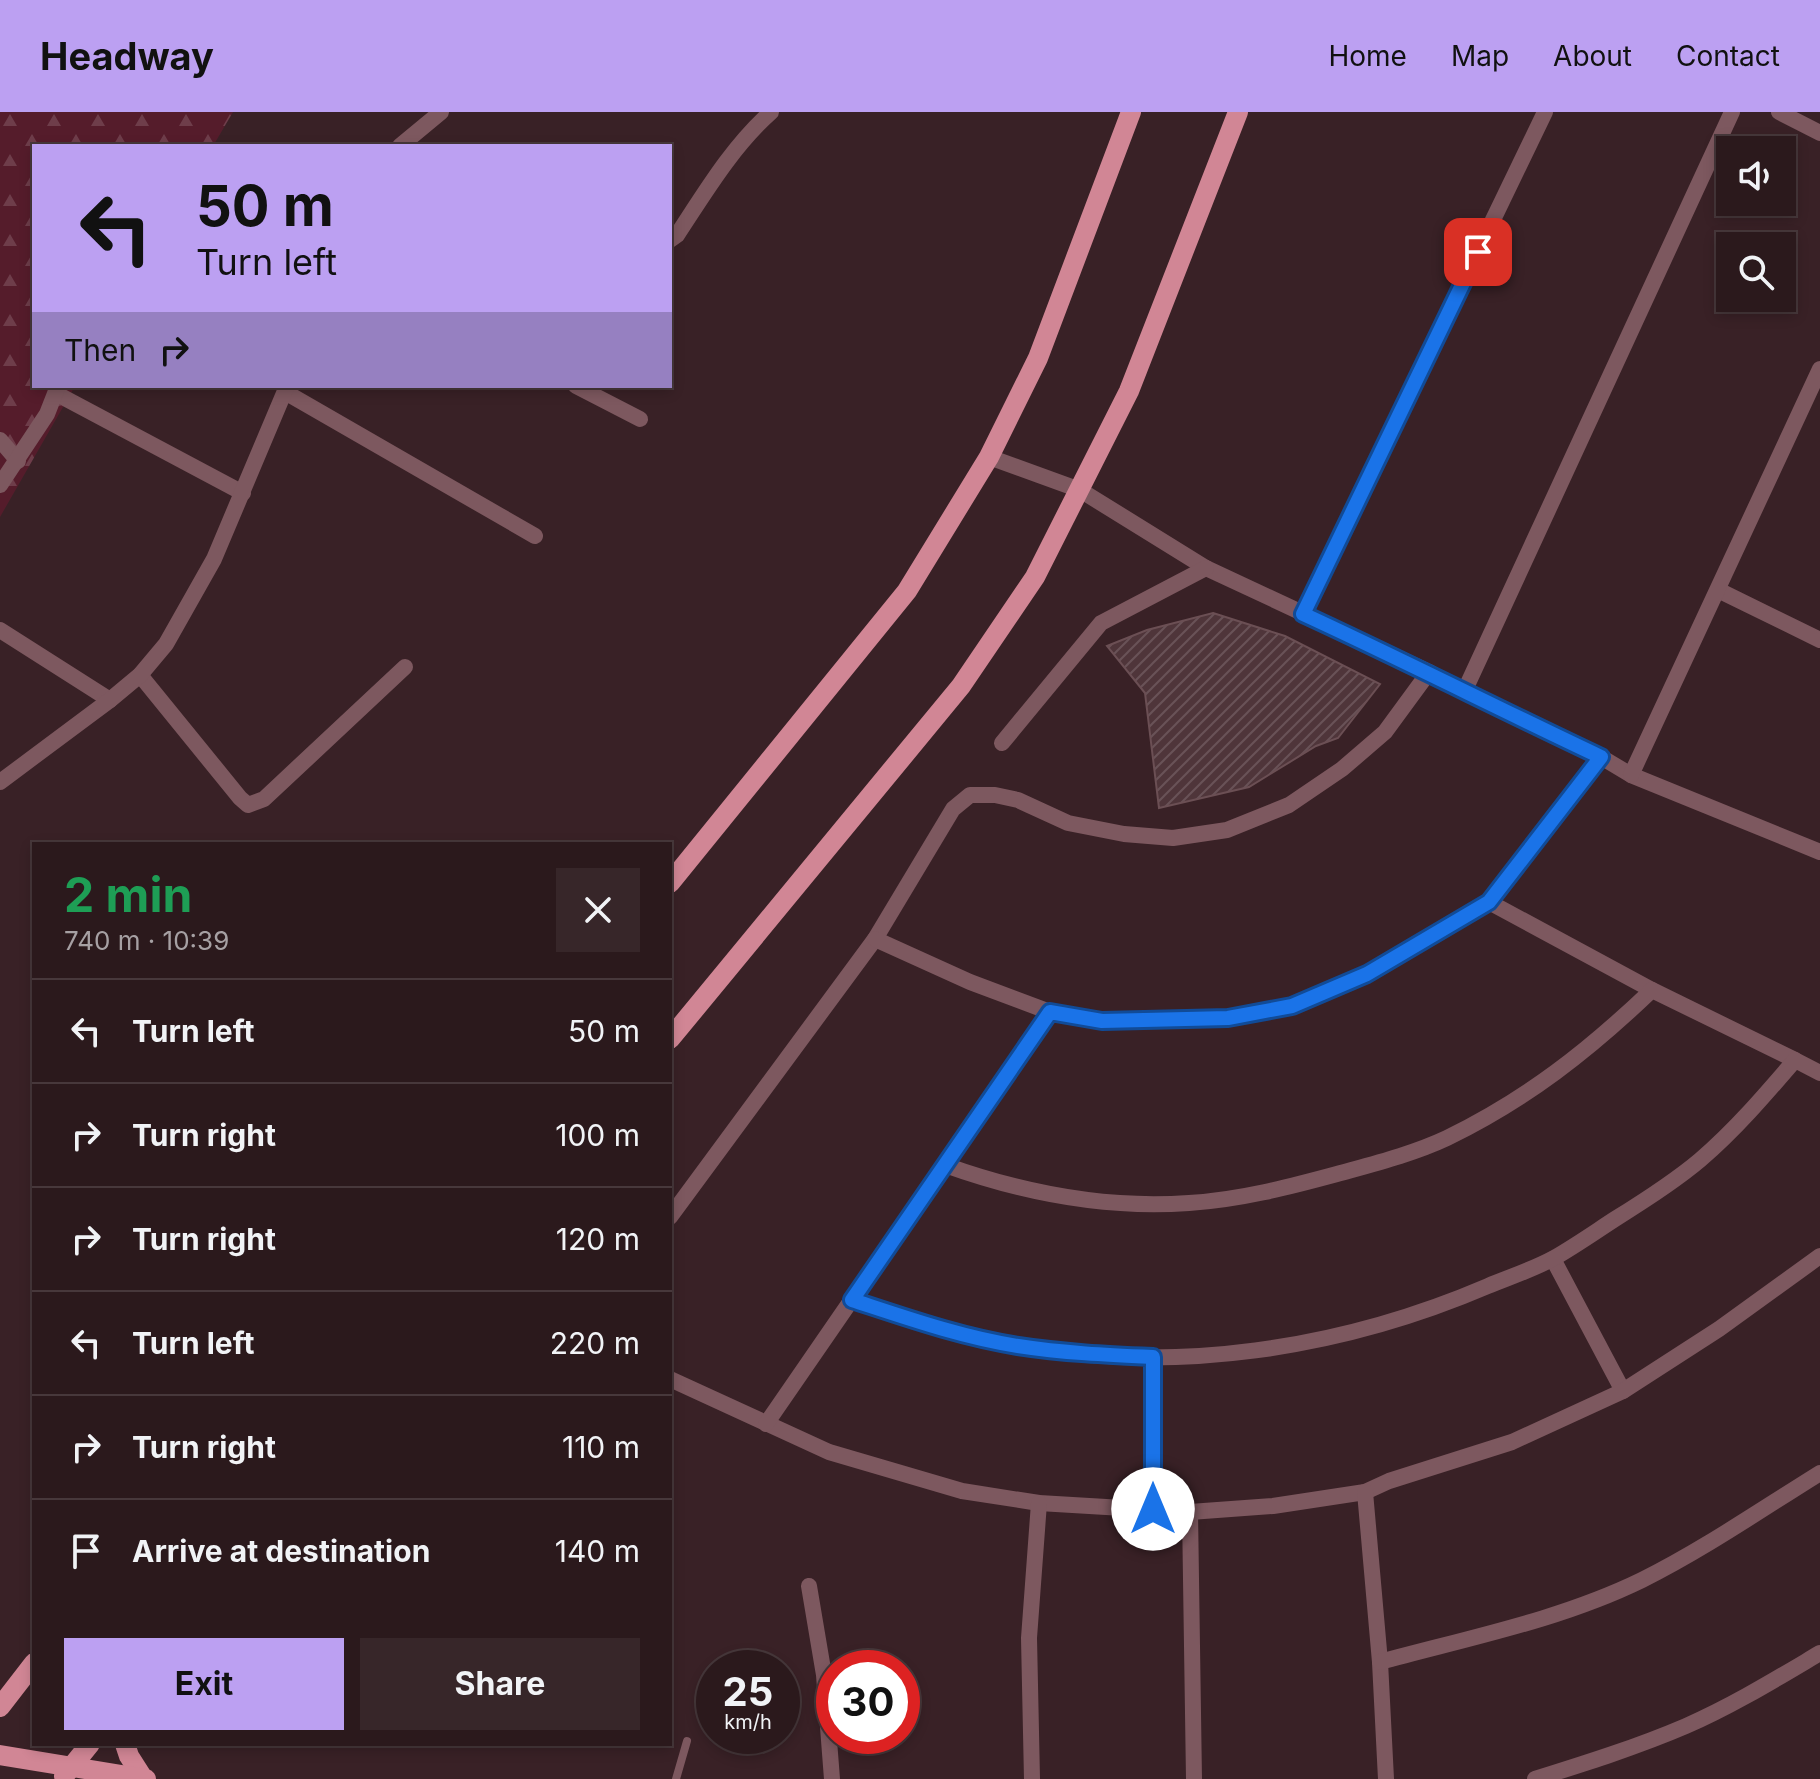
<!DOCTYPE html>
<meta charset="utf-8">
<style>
:root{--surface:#2b191c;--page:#372629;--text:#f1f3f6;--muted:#a6a0a3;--line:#47383b;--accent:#bca0f2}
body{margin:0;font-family:Inter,sans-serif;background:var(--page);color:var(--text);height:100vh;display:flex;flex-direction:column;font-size:30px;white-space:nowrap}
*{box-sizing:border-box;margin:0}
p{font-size:26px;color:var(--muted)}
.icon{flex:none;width:44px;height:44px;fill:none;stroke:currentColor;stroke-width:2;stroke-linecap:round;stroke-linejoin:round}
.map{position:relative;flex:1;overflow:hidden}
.drawer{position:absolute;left:32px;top:730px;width:640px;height:904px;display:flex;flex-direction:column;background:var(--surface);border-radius:0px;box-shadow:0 4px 12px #0003,0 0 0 2px var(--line)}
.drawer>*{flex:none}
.top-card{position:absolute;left:32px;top:32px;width:640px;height:244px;border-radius:0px;box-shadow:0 4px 12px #0003,0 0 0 2px var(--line);background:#bca0f2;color:#111;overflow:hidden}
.fabs{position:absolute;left:1716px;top:24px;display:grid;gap:16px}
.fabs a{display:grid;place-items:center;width:80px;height:80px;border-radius:0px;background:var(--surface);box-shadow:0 4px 12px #0003,0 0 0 2px var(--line);font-size:40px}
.speed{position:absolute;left:696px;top:1538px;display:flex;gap:16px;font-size:40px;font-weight:700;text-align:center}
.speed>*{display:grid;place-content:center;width:104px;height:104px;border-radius:50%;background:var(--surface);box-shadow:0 4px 12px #0003,0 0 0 2px var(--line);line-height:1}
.speed small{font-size:20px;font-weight:400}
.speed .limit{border:12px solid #d22;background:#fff;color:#111}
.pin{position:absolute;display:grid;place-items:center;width:68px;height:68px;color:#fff;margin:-34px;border-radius:16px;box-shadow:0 4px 12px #0006}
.me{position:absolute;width:88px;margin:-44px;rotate:0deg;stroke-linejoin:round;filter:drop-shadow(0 0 6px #0008)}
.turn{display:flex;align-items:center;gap:28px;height:168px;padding:0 32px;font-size:36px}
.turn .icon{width:104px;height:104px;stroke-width:2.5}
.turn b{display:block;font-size:56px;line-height:68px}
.then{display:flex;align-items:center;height:76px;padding:0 32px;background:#0003;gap:16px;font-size:30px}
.round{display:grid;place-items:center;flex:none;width:84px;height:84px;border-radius:0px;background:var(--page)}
.head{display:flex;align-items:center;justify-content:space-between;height:136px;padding:0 32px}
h1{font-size:48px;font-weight:700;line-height:60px;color:#1e9e55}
.action{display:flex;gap:16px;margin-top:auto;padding:16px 32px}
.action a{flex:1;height:92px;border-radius:0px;background:var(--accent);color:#111;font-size:32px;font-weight:700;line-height:92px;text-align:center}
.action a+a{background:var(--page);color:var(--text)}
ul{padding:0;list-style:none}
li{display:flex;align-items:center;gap:24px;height:104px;padding:0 32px;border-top:2px solid var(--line)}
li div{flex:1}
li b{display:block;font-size:30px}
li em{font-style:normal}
header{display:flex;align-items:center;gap:48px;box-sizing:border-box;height:112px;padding:0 40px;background:var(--accent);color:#111}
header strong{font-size:38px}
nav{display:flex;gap:44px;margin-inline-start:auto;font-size:28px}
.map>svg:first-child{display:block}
.forest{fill:url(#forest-firs)}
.building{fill:url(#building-hatch);stroke:#6b4f54;stroke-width:2}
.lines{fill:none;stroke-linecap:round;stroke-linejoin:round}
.service{stroke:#7d585f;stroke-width:8}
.minor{stroke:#7d585f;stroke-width:16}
.primary{stroke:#d18695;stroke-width:20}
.route-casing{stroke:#114b97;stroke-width:20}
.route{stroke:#1a73e8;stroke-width:14}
</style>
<header>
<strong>Headway</strong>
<nav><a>Home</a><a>Map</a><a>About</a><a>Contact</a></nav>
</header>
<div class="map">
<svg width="1820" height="1667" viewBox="0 0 1820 1667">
<defs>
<pattern id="forest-firs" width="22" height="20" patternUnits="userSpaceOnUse" patternTransform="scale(2)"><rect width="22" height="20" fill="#551c2b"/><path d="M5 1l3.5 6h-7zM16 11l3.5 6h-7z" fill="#6e3d4a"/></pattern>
<pattern id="building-hatch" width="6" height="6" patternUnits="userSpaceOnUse" patternTransform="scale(2)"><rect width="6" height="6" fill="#4f353a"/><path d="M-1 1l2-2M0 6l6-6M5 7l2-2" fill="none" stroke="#695257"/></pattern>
</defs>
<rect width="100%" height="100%" fill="#392126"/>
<polygon class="forest" points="0,0 233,0 213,34 34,34 34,274 75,274 0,405"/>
<polygon class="building" points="1213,501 1285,524 1380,572 1338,626 1316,634 1249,675 1159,696 1145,581 1107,534 1147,518"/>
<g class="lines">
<polyline class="service" points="676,1667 687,1629"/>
<g class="minor">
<polyline points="1779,0 1820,21"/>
<polyline points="400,34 441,0"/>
<path d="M670,128L677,123C706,79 732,35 771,0"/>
<polyline points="576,274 640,307"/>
<polyline points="285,280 535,424"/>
<polyline points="57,282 243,381"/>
<polyline points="0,328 18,349"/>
<polyline points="989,345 1080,378 1206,456 1429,560 1464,580 1601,645 1631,663 1820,740"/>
<polyline points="0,373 47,302 58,274"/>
<polyline points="1718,478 1820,528"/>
<polyline points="1303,502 1545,0"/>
<polyline points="0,518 110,588"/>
<polyline points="140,563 240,686 248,693 264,687 405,555"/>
<polyline points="1464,580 1732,0"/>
<polyline points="1002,631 1101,511 1206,456"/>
<polyline points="1631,663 1820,257"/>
<polyline points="0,670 110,588 140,563 166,532 214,447 287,274"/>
<polyline points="1489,790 1652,878"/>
<polyline points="1050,900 1102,909 1228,906 1292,894 1367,862 1489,790 1601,645"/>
<path d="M945,1053C1023,1081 1106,1097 1189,1091C1239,1088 1289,1075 1337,1062C1373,1052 1413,1042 1447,1026C1527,987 1588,939 1652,878L1795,948"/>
<polyline points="670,1105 875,827 953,697 970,683 995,683 1018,688 1068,711 1124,722 1173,726 1227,718 1289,693 1342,657 1385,620 1429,560"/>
<polyline points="1553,1147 1623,1279"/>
<path d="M852,1188C906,1206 959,1223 1015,1233C1173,1263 1341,1237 1488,1174C1510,1165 1534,1157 1554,1146C1575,1134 1595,1120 1615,1107C1644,1089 1674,1070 1700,1048C1735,1018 1765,983 1795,948L1820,961"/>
<polyline points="670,1267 829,1340 962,1379 1039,1391 1190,1400 1273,1394 1365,1380 1389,1369 1512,1330 1623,1279 1719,1217 1820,1144"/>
<polyline points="766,1312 1050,900 970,870 875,827"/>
<polyline points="1365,1380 1380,1550 1386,1667"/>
<polyline points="1153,1397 1153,1245"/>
<polyline points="1190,1400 1194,1667"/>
<polyline points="809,1474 824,1563 832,1667"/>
<path d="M1380,1550C1468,1526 1560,1508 1642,1468C1704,1437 1762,1397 1820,1361"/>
<polyline points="1032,1667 1029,1526 1039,1391"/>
<path d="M1535,1667C1586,1651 1637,1635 1686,1614C1732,1594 1776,1567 1820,1541"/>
</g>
<g class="primary">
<polyline points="670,771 907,479 989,345 1038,246 1131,0"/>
<polyline points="670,927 961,574 1035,465 1129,279 1238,0"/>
<polyline points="0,1595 34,1551"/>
<polyline points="125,1632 129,1644 143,1666"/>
<polyline points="0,1643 146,1667"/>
<polyline points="64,1664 90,1632"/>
</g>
</g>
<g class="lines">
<defs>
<path id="route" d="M1153,1397V1245C1108,1243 1063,1241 1018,1234C961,1225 907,1206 852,1188L1050,900L1102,909L1228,906L1292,894L1367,862L1489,790L1601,645C1501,598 1403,548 1303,502L1478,140"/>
</defs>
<use href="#route" class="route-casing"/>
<use href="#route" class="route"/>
</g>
</svg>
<div class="fabs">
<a><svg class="icon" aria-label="sound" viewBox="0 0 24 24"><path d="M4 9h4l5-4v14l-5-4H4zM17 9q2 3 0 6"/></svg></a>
<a><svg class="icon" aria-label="search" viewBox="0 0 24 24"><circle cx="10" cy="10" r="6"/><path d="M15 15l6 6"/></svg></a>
</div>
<div class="speed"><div>25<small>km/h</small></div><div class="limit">30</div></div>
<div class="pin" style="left:1478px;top:140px;background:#d93025"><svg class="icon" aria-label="arrive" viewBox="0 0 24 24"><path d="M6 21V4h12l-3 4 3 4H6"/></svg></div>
<svg class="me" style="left:1153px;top:1397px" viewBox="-20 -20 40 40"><circle r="19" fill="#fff"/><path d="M0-13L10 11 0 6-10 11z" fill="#1a73e8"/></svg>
<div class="top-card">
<div class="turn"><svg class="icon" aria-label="left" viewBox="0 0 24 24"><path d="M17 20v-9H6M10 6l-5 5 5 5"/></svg><div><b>50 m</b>Turn left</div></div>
<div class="then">Then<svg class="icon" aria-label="right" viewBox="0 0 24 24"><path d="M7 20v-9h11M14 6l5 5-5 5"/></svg></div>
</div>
<section class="drawer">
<div class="head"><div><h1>2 min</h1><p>740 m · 10:39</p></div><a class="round"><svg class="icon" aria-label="close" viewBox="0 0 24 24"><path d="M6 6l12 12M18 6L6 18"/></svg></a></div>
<ul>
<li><svg class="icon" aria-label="left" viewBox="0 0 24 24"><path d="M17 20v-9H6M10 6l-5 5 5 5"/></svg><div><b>Turn left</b></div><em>50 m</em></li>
<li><svg class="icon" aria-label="right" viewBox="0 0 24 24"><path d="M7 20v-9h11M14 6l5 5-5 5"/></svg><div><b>Turn right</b></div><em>100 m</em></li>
<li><svg class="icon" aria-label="right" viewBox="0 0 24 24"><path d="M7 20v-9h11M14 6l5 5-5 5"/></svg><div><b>Turn right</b></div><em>120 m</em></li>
<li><svg class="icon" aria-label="left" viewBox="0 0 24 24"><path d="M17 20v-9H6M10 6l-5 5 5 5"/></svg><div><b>Turn left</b></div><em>220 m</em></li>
<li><svg class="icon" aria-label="right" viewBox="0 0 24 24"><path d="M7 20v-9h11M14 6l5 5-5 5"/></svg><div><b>Turn right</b></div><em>110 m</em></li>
<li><svg class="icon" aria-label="arrive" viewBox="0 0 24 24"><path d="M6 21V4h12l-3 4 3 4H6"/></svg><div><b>Arrive at destination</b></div><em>140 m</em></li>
</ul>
<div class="action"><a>Exit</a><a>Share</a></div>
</section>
</div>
